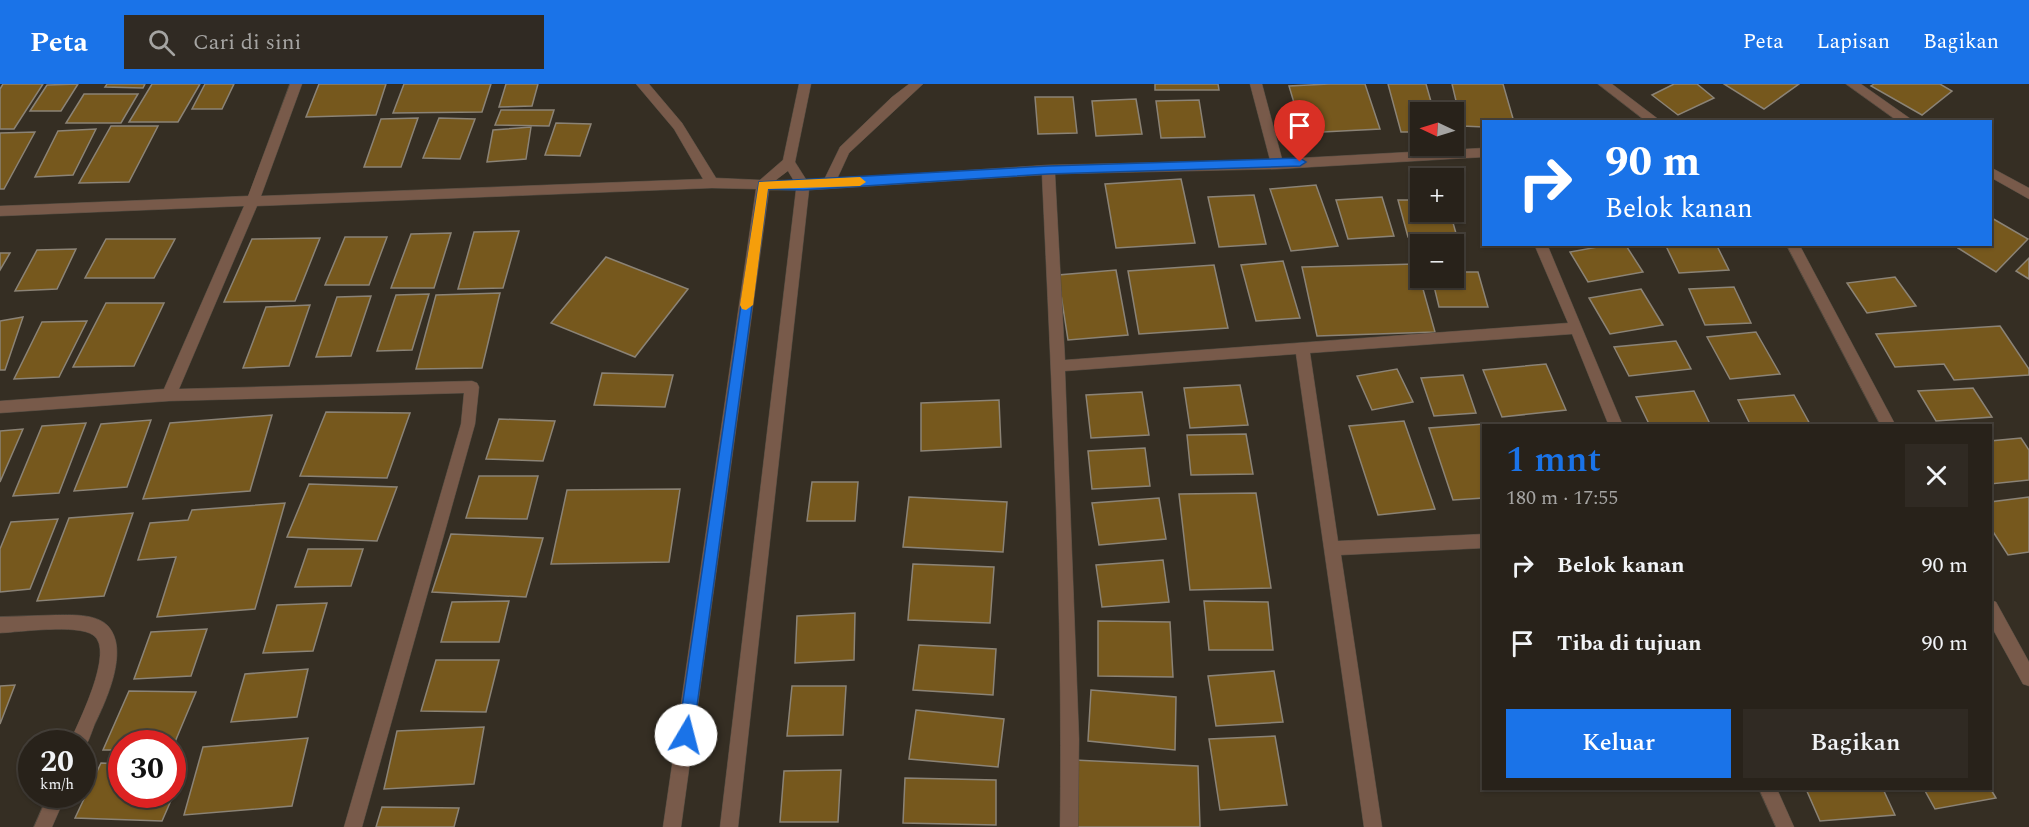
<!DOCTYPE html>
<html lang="id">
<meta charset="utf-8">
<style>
:root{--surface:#28221a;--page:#302a23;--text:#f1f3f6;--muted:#a5a4a2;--line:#443f39;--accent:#1a73e8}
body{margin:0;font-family:Spectral,serif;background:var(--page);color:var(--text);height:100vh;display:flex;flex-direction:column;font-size:22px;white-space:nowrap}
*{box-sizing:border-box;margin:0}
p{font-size:20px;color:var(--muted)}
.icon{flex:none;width:33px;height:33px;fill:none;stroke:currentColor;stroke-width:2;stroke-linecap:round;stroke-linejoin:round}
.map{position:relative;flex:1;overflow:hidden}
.side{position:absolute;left:1482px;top:340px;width:510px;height:366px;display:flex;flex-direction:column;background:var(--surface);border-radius:0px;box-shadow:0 2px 4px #0004,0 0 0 2px var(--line)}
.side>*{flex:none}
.banner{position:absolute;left:1482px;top:36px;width:510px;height:126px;border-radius:0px;box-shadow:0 2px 4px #0004,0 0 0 2px var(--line);background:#1a73e8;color:#fff;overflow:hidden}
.needle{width:39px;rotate:274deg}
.tools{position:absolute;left:1410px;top:18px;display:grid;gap:12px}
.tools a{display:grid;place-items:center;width:54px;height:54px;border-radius:0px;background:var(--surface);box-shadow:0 2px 4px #0004,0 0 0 2px var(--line);font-size:30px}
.speed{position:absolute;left:18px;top:646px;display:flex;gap:12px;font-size:30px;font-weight:700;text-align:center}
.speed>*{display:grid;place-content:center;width:78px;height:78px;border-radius:50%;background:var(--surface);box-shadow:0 2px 4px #0004,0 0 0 2px var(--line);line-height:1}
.speed small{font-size:15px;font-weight:400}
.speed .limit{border:9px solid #d22;background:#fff;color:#111}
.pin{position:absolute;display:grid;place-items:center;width:51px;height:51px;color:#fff;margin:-62px -26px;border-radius:50% 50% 50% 0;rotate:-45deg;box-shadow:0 0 6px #0007}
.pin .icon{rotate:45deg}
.me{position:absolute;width:66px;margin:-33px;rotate:8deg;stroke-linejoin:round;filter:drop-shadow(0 0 4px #0008)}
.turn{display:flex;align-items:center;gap:21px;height:126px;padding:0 24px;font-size:27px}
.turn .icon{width:78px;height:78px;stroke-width:2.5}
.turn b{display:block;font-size:42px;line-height:51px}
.round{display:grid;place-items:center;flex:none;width:63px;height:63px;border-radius:0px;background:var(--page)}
.headline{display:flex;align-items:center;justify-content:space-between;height:102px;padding:0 24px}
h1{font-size:36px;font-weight:600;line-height:45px;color:var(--accent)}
.primary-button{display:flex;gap:12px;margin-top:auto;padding:12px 24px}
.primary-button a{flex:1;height:69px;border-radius:0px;background:var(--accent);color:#fff;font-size:24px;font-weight:600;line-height:69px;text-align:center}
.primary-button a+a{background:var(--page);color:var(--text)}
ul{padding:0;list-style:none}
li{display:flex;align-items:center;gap:18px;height:78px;padding:0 24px}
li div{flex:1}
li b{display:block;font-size:22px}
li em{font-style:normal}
header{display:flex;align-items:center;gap:36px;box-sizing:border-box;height:84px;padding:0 30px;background:var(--accent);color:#fff}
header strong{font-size:28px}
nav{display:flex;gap:33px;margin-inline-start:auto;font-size:21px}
.search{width:420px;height:54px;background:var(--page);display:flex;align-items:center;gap:15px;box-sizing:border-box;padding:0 21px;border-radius:0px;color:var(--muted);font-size:22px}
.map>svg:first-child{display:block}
.building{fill:#76581d;stroke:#8b8376;stroke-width:1.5}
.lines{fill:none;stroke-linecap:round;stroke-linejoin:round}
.minor-casing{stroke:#534c42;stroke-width:1}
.minor{fill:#785a4a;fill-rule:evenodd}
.route{fill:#1a73e8;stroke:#114b97;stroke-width:1.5}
.slow{fill:#f59e0b}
</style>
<header>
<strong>Peta</strong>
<div class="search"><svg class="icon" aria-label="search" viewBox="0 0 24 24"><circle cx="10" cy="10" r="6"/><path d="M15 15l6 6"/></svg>Cari di sini</div>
<nav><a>Peta</a><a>Lapisan</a><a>Bagikan</a></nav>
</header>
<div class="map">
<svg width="2029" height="743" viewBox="0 0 2029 743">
<rect width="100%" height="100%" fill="#352e23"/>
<g class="building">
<polygon points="3,0 43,0 14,45 0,45 0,5"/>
<polygon points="78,0 61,27 30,27 47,1"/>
<polygon points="107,0 145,0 143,4 105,3"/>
<polygon points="152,0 200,0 178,38 129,38"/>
<polygon points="205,0 234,0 222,25 192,25"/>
<polygon points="319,0 386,0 376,31 306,33"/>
<polygon points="404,0 491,0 482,28 393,29"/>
<polygon points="506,0 538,0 532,22 499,23"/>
<polygon points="1155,0 1218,0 1219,6 1155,6"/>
<polygon points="1329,0 1365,0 1380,45 1303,49 1289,2"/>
<polygon points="1388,0 1426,0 1434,28 1420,28 1420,48 1401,48"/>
<polygon points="1452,0 1503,0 1514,38 1484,38 1484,43 1462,42"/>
<polygon points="1674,0 1697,0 1714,14 1678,31 1652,11"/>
<polygon points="1724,0 1799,0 1764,25"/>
<polygon points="1874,0 1940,0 1952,7 1922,31 1871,2"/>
<polygon points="84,10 138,10 121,39 66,39"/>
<polygon points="1035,13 1073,13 1077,49 1038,50"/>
<polygon points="1136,15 1142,50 1096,52 1092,17"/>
<polygon points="1199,16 1205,53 1161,54 1156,17"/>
<polygon points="501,26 554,26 549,42 495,41"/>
<polygon points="418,34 401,83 364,83 381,35"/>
<polygon points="439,34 475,35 460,75 423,74"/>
<polygon points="556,39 591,40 580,72 545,71"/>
<polygon points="111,42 158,42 129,98 79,99"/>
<polygon points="531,43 526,75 487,78 493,46"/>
<polygon points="96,45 73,91 35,93 58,47"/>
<polygon points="35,48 4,105 0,105 0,49"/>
<polygon points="1181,95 1195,159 1116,164 1105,100"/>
<polygon points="1316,101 1338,162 1291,167 1270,105"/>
<polygon points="1254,111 1266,160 1219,163 1208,113"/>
<polygon points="1382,113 1394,152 1348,155 1336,116"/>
<polygon points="1398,116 1420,116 1420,128 1450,128 1457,153 1408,153"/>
<polygon points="1990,133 2028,155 1996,188 1958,164 1962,160 1990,160"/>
<polygon points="519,147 503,204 458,205 474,148"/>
<polygon points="451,149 434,204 391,204 411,150"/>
<polygon points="345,153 387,153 369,201 325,201"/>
<polygon points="320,154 295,217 224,218 252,155"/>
<polygon points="106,155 175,155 154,194 85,194"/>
<polygon points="1614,160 1625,160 1643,188 1588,198 1570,168"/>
<polygon points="1665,160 1716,160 1729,186 1679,189"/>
<polygon points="76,165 57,205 15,207 37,166"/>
<polygon points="0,169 10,169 0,186"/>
<polygon points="606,173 688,205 635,273 551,239"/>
<polygon points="2029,174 2029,195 2016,187"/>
<polygon points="1283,177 1300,234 1256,237 1241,181"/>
<polygon points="1416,180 1435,248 1317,252 1302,183"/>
<polygon points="1214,181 1228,244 1139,250 1128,187"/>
<polygon points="1116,186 1128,251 1068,256 1058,191"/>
<polygon points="1454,188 1478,188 1488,223 1439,223 1432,194 1454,194"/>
<polygon points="1895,193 1916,222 1867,229 1847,199"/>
<polygon points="1734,203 1751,239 1705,241 1689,205"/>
<polygon points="1641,205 1663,241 1610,250 1589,214"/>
<polygon points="500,209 482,284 416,285 436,211"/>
<polygon points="429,210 412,266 377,267 396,211"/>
<polygon points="371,212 351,272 316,273 337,213"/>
<polygon points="106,219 164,219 134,282 73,283"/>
<polygon points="310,221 289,282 243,284 266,223"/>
<polygon points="23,233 5,286 0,286 0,237"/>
<polygon points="87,237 59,293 14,295 42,238"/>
<polygon points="2000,242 2029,285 2029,291 1954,296 1944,280 1895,283 1876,250"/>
<polygon points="1756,248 1780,290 1730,295 1707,253"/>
<polygon points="1676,257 1691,285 1629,292 1614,263"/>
<polygon points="1546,280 1566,326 1502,333 1483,286"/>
<polygon points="1397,285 1413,318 1372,326 1357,292"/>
<polygon points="602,289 673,291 665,323 594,321"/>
<polygon points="1463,291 1476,329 1434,332 1421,294"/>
<polygon points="1240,301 1248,341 1190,344 1184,304"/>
<polygon points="1973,304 1992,333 1936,337 1918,307"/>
<polygon points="1694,307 1711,342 1650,342 1636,313"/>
<polygon points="1142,308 1149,351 1091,354 1086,311"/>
<polygon points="1794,311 1811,342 1751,342 1738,316"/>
<polygon points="999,316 1001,363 921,367 921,319"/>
<polygon points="326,328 410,329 387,394 300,392"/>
<polygon points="272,331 250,407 143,415 170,339"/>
<polygon points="499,335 555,337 543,377 486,375"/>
<polygon points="151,336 127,403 74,407 101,340"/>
<polygon points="1404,337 1435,425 1378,431 1349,342"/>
<polygon points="86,339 59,409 13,412 42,342"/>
<polygon points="1483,340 1484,414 1453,416 1429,344"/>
<polygon points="23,345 0,398 0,347"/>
<polygon points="1246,350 1253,390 1191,391 1187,351"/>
<polygon points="2021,354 2029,366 2029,396 1990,400 1990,357"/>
<polygon points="1145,364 1150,402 1092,405 1088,367"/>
<polygon points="479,392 538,392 527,435 466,434"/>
<polygon points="812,398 858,398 855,437 807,437"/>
<polygon points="309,400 397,403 377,457 287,453"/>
<polygon points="680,405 669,478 551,480 567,406"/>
<polygon points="1256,409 1271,504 1190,506 1179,410"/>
<polygon points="909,413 1007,418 1003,468 903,463"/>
<polygon points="2029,413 2029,468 2008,471 1990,443 1990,418"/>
<polygon points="1159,414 1166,455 1099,461 1092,419"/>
<polygon points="285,419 255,525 157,533 176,473 138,476 150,439 188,436 192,426"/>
<polygon points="133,429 104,512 37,517 69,434"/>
<polygon points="58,435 30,505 0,508 0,465 11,438"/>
<polygon points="451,450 543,454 526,513 432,508"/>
<polygon points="308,465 363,465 351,502 295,503"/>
<polygon points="1163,476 1169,518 1102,523 1096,481"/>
<polygon points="913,480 994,483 990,539 908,536"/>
<polygon points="509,517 499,558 441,558 452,518"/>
<polygon points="1204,517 1268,518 1273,566 1209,566"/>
<polygon points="327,519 313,567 263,569 277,521"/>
<polygon points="855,529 854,576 795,579 797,532"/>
<polygon points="1098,537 1170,538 1173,593 1098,592"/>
<polygon points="207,545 191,592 134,595 151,548"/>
<polygon points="919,561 996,565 993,611 913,606"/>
<polygon points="436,576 499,576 486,628 421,627"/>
<polygon points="308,585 297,633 231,638 245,590"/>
<polygon points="1274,587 1283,638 1216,642 1208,592"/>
<polygon points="15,601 0,640 0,602"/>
<polygon points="792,602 846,602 843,651 787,652"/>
<polygon points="1091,606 1176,613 1175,666 1088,657"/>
<polygon points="129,607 196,608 172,665 172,660 122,660 122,666 103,666"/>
<polygon points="916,626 1004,635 998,683 909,675"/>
<polygon points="484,643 474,700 384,705 397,647"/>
<polygon points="1275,652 1287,721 1220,726 1209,655"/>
<polygon points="308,654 292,722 184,731 203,663"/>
<polygon points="1074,676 1198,682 1200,743 1072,743"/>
<polygon points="101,679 122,680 122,711 172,711 172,682 186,682 162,737 75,734"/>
<polygon points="841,686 838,738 780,738 784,687"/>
<polygon points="905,694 996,696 996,741 903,739"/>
<polygon points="1990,704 1996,714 1935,725 1924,705"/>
<polygon points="1806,705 1883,705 1895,731 1820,737"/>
<polygon points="382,723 459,724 454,743 376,743"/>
</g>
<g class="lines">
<defs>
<g id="minor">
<path d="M290,0H302L261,112L703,95L674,45L636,0H649L682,39L716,94L760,96L783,76L799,0H811L795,78L807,97L824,96L840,63L892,13L909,0H923L849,69L837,95L1048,81L1270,76L1250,0H1262L1282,75L1484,64V73L1277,85L1055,90L1065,276L1568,239L1534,160H1547L1623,342H1609L1572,250L1310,269L1338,457L1484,450V464L1341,471L1382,743H1364L1296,270L1065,287L1079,655L1078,743H1060C1063,526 1052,308 1042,91L809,106L738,743H720L796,106H769L681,743H663L756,105L712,104L257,122L179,305L472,297L477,299L479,303L475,340L362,743H344L461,340L464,309L169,317L0,329V317L164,305L244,122L0,132V122L248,112ZM788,87L794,97L776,96Z"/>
<polygon points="1598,0 1612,0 1662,38 1647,38"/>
<polygon points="1846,0 1861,0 1915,38 1899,38"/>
<polygon points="1990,83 2029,104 2029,115 1990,93"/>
<polygon points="1786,160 1799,160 1896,342 1881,342"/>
<polygon points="1990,516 1996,518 2029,578 2029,602 2023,600 1990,540"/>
<path d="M55,531C70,531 96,529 108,542C130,566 106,617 94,642C91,650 88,660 82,667V660H69C77,641 116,566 93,551C77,540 20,548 0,549V533Z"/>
<polygon points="1759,705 1777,705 1794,743 1776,743"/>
<polygon points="48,711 66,711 52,743 34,743"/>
</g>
</defs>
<use href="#minor" class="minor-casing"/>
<use href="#minor" class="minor"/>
</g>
<polygon class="route" points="1300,74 1306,78 1300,82 1048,90 803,106 768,105 693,651 691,657 686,659 680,657 678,651 759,98 1048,82"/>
<polygon class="slow" points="860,93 866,98 860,102 768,105 753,221 746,226 742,225 740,221 759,98"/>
</svg>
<div class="tools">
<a><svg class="needle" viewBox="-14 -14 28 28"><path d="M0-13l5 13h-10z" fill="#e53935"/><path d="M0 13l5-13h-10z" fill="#a5a4a2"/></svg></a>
<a>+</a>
<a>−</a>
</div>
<div class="speed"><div>20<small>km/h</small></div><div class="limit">30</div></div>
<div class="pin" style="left:1300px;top:78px;background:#d93025"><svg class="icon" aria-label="arrive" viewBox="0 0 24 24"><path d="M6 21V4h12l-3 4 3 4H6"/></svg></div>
<svg class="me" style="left:686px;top:651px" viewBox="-20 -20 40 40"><circle r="19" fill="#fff"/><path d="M0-13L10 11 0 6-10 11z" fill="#1a73e8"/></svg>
<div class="banner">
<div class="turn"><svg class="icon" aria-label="right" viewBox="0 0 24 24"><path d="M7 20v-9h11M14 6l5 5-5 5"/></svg><div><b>90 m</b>Belok kanan</div></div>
</div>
<section class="side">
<div class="headline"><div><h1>1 mnt</h1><p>180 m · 17:55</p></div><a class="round"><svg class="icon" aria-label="close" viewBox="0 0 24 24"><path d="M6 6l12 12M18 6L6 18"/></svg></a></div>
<ul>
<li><svg class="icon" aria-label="right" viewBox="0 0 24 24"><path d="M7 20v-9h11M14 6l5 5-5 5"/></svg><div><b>Belok kanan</b></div><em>90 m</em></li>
<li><svg class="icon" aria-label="arrive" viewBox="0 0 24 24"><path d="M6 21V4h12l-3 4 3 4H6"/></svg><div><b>Tiba di tujuan</b></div><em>90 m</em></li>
</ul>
<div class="primary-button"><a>Keluar</a><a>Bagikan</a></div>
</section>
</div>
